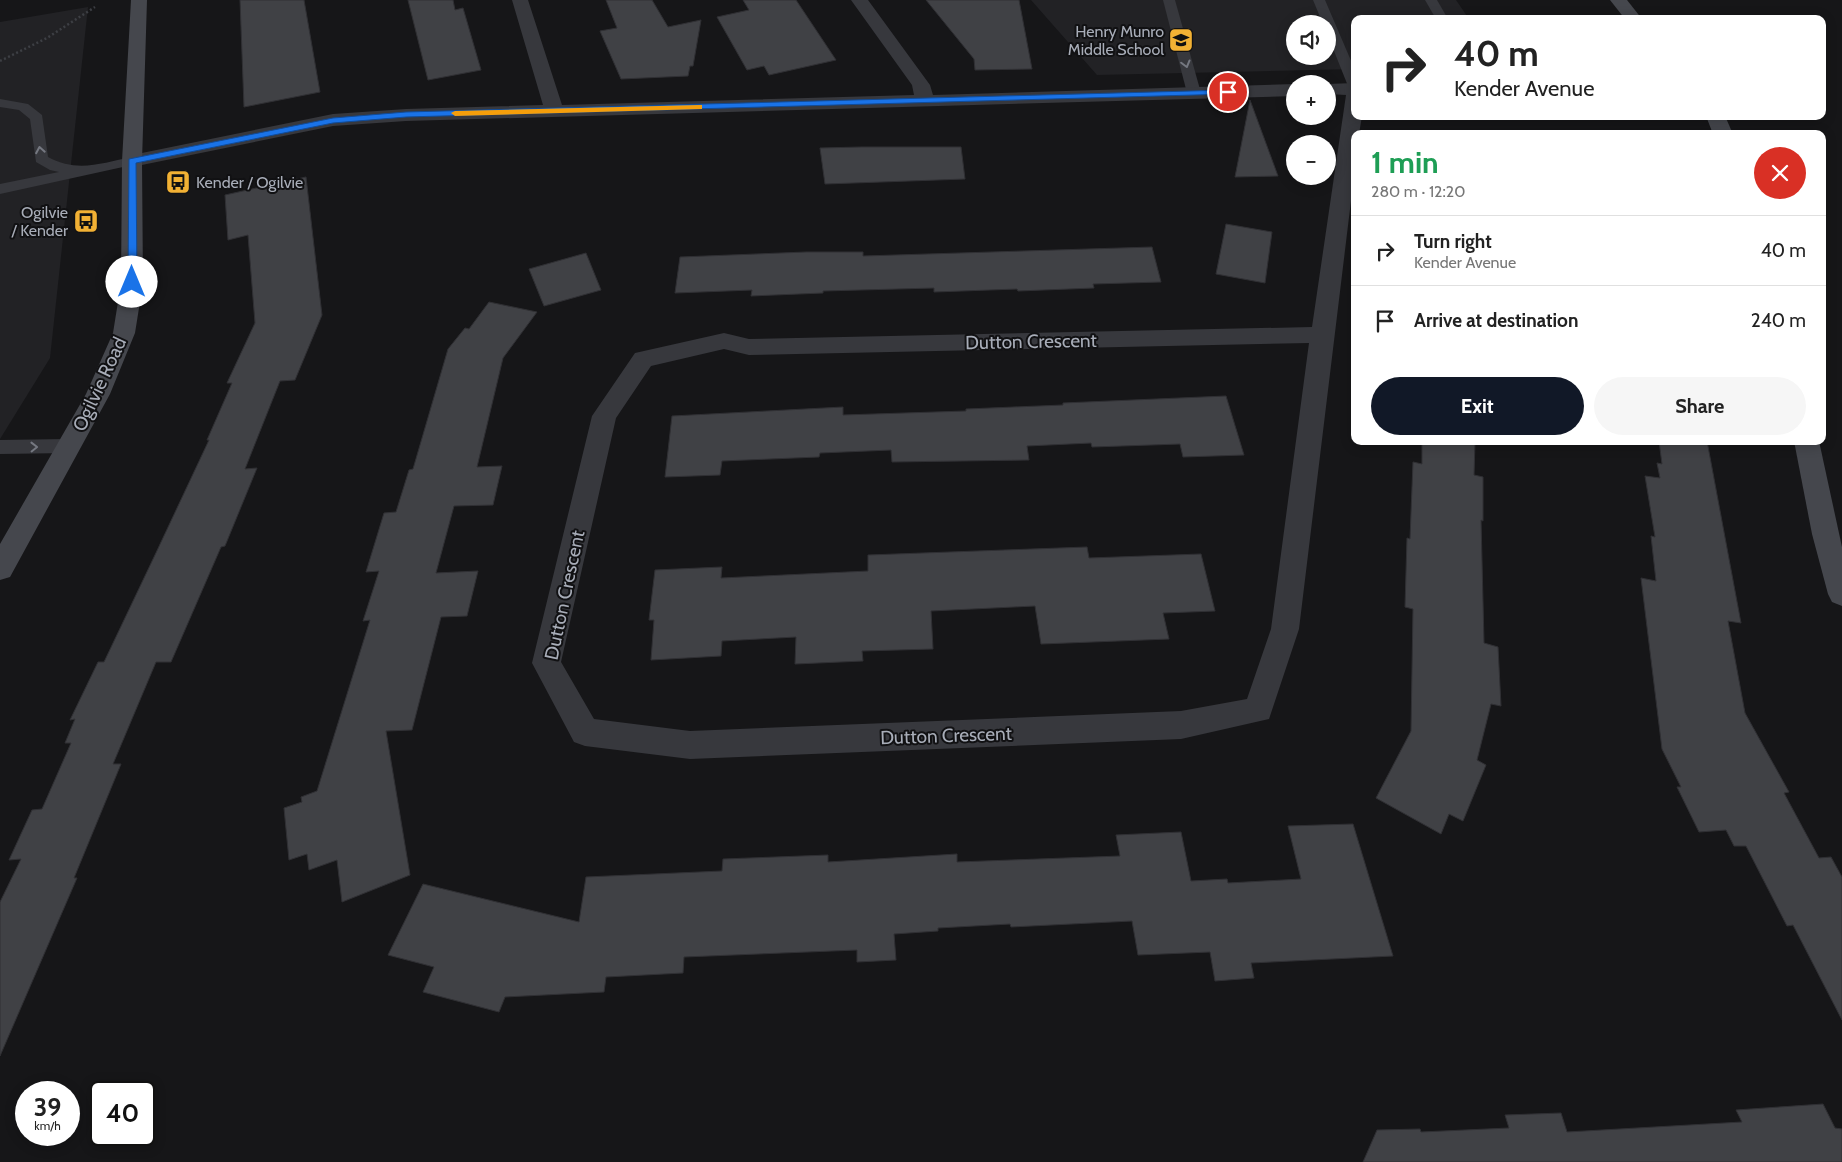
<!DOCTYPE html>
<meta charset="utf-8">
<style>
:root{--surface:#fff;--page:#f6f6f6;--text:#222;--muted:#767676;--line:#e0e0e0;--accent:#111827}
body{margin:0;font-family:Cabin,sans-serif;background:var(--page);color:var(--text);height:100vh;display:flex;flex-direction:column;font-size:19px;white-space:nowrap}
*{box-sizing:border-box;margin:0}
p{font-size:16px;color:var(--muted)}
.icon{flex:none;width:28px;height:28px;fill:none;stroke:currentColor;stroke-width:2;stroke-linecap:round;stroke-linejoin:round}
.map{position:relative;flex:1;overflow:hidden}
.details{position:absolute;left:1351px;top:130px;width:475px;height:315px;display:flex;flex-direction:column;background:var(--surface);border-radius:10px;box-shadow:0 2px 12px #0003}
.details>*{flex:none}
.banner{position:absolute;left:1351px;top:15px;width:475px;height:105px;border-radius:10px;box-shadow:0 2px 12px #0003;background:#fff;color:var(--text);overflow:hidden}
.tools{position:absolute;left:1286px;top:15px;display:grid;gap:10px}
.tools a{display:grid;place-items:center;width:50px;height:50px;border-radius:50%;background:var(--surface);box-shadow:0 2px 12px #0003;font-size:25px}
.speed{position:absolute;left:15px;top:1081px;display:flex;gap:10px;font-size:25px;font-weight:700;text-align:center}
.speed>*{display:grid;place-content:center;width:65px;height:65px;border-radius:50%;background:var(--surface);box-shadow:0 2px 12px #0003;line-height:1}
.speed small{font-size:12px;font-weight:400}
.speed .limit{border:2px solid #111;border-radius:8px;background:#fff;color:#111}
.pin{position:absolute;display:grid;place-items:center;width:42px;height:42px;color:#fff;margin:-21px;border:2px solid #fff;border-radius:50%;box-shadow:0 1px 5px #0007}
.me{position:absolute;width:55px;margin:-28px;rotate:0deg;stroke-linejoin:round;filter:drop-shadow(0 0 4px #0008)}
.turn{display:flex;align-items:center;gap:18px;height:105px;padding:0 20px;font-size:22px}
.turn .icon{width:65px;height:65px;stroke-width:2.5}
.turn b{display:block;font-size:35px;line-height:42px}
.round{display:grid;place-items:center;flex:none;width:52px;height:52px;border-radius:26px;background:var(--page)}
.summary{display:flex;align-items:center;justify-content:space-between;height:85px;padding:0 20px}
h1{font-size:30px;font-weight:700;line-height:38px;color:#1e9e55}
.action{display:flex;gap:10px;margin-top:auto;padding:10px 20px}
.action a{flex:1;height:58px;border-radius:30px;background:var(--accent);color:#fff;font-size:20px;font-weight:700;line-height:58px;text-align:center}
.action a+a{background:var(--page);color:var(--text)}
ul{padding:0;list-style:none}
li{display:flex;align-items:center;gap:15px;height:70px;padding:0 20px;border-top:1px solid var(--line)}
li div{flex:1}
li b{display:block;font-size:19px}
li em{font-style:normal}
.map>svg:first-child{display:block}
.built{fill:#222225;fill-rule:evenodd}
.building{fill:#404145;stroke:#303034}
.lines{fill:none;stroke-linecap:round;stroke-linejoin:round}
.path{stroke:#3d3f44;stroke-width:2.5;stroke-dasharray:2 2.5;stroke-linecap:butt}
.lane{fill:#37383d;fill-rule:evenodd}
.street{fill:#37383d;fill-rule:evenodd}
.secondary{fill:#45474d;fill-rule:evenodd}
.oneway{stroke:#757881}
.route{fill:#1a73e8;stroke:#114b97}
.slow{fill:#f59e0b}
.labels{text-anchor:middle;stroke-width:4;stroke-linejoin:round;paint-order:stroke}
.far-poi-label{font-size:16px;fill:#a8adb8;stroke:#111113;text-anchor:end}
.street-label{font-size:19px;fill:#a8adb8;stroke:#111113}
</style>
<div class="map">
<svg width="1842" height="1162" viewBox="0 0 1842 1162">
<rect width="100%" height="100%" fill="#161618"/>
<g class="built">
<path d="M1031,0H1456L1469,19H1355V69L1097,75ZM1295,24H1328V56H1295Z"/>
<polygon points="88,7 50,358 0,439 0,22"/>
</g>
<g class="building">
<polygon points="240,0 304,0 320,92 244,107"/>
<polygon points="408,0 453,0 455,10 463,8 481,70 428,80"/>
<polygon points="606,0 652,0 668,27 701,20 693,66 690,66 688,76 621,79 600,31 617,28"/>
<polygon points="743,0 796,0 836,60 769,75 764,66 747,70 717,17 749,10"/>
<polygon points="926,0 1019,0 1032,69 975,70 974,59"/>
<polygon points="1250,100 1278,176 1235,177"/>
<polygon points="861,147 961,147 965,179 825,184 820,148"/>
<polygon points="306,177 322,315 295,380 280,381 245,469 257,468 225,546 221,547 171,662 156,662 113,764 121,764 74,878 77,878 0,1056 0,902 21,859 9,860 32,810 42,809 71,743 65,743 75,719 70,720 98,662 104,662 154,557 209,440 207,440 232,383 227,383 255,323 248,235 228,240 225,195"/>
<polygon points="1226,224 1272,232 1265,283 1216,274"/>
<polygon points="1152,247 1161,282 1093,284 1094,288 1018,291 1017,289 934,292 934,288 823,291 823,293 751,296 752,290 675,293 680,257 806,252 863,252 863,256"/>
<polygon points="586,253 601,290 544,306 529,269"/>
<polygon points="489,302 537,312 503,358 477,467 502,466 493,505 454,506 436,573 478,571 467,616 441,617 412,730 386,731 410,875 342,902 337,860 309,870 307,854 289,860 284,808 302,802 301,797 317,791 370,620 363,621 379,571 366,572 384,513 396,512 409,470 413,469 448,349 465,328 469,329"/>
<polygon points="1226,396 1244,455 1183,457 1180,444 1092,447 1091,443 1027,446 1029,460 892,462 891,450 820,453 819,457 722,461 720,475 665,477 672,416 843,407 843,415 966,411 966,409 1063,405 1063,403"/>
<polygon points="1422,441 1475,441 1474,475 1483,477 1483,521 1481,520 1484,643 1498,647 1501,706 1491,704 1477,760 1486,765 1463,821 1449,814 1441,834 1376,798 1411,731 1413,609 1405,607 1407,538 1410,539 1413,462 1422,464"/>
<polygon points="1659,441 1707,441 1741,623 1728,621 1745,713 1789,792 1784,793 1819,858 1831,857 1842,877 1842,1020 1793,925 1787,926 1746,846 1734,846 1726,830 1699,832 1677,787 1681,787 1662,749 1641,578 1656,581 1651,536 1655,537 1645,476 1660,478 1657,463 1662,464"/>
<polygon points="1087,547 1089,558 1201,554 1215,611 1163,613 1169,639 1041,644 1035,606 931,611 933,649 862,651 863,661 795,664 796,637 722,641 721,656 651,660 654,620 649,620 655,570 722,567 721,578 868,571 868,555"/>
<polygon points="1353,824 1393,956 1251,963 1254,978 1215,981 1210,952 1138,955 1132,921 1011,927 1010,924 938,928 938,931 894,934 896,960 857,962 857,950 684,957 683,973 606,977 604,992 505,997 499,1012 423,992 434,967 388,955 423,884 579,922 586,877 722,871 723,859 828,855 828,862 957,854 957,862 1120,856 1116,835 1181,832 1191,881 1227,879 1228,883 1301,879 1288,826"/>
<polygon points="1823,1104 1835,1128 1842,1129 1842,1162 1363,1162 1377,1130 1420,1129 1421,1132 1509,1128 1505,1115 1561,1113 1567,1132 1742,1122 1736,1110"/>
</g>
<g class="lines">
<polyline class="path" points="0,61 47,38 95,7"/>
<g class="lane">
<polygon points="1163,0 1175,0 1201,93 1199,96 1189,96 1187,93"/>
<polygon points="1313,0 1325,0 1355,70 1355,90 1348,86 1328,36 1328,24 1323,24"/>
<polygon points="1425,0 1437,0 1448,19 1436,19"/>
<path d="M0,99L28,104L42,115L48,157C77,173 102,163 132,157L139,161L132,165L0,194V184L59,172L50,170L36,162L30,119L19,110L0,107Z"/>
<polygon points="68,439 74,441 77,446 74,451 68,453 0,454 0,440"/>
</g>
<g class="street">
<polygon points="512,0 528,0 562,105 914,95 912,85 851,0 868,0 930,85 933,95 1295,84 1295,96 406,121 333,126 132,167 125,165 122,161 125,157 132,155 333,114 406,109 543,105"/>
<path d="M1355,83V116H1362L1359,134H1355V168L1299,629L1269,719L1181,739L690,759L585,746L574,742L532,663L592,416L635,353L724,333L749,339L1312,327L1346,95L1328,94L1327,84ZM1309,343L1271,629L1247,699L1181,711L690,731L594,719L561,662L616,418L651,366L724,349L749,355Z"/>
</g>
<g class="secondary">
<polygon points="131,0 147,0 142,161 143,283 135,333 110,394 10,577 0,580 0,544 86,394 113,333 121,283 122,161"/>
<polygon points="1610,0 1627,0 1642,19 1625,19"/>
<polygon points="1706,116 1725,116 1733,134 1713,134"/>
<polygon points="1794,441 1819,441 1842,547 1842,606 1832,602 1828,594 1812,534"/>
</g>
</g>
<defs><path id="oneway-chevron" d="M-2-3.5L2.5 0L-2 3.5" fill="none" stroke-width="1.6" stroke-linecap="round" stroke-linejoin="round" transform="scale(1.25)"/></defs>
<g class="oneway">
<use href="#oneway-chevron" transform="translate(1186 64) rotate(75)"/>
<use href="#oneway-chevron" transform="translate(40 150) rotate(-100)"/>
<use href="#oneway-chevron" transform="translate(34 447) rotate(-1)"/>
</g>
<polygon class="route" points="1228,90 1232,92 1230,94 406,117 333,123 136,163 137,282 132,286 128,282 129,159 333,118 406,112"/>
<polygon class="slow" points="700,105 702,105 702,109 455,116 451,113 455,111"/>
<defs>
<symbol id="school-square" viewBox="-11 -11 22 22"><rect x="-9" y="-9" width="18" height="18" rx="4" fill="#f2b134" stroke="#111113"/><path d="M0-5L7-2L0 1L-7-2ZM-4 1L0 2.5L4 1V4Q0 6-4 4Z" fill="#111"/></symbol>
<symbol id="bus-square" viewBox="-11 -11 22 22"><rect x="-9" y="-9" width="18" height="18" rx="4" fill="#f2b134" stroke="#111113"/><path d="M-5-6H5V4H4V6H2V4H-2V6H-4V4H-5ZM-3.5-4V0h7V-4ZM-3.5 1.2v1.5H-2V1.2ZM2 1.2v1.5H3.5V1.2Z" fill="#111"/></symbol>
</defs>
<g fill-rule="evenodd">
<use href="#school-square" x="1167" y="26" width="28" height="28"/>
<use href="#bus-square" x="164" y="168" width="28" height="28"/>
<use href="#bus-square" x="72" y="207" width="28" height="28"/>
</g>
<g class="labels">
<g class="far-poi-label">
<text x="1164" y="37">Henry Munro<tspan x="1164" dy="18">Middle School</tspan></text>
<text x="196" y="188" text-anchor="start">Kender / Ogilvie</text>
<text x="68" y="218">Ogilvie<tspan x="68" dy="18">/ Kender</tspan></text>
</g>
<g class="street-label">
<text transform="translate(1031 341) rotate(-1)" y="7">Dutton Crescent</text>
<text transform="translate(99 384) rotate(-65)" y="7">Ogilvie Road</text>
<text transform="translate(564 595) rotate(-78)" y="7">Dutton Crescent</text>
<text transform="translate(946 735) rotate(-2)" y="7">Dutton Crescent</text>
</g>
</g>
</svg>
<div class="tools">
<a><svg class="icon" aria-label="sound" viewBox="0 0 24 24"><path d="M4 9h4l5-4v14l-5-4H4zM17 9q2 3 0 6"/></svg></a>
<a>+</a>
<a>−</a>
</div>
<div class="speed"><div>39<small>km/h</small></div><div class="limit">40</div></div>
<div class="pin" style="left:1228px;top:92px;background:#d93025"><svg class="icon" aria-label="arrive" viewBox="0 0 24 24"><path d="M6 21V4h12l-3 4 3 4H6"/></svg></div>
<svg class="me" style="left:132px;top:282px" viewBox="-20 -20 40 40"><circle r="19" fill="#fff"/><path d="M0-13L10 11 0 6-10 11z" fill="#1a73e8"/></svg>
<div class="banner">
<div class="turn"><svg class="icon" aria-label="right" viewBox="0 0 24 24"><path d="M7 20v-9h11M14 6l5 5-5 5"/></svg><div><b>40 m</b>Kender Avenue</div></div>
</div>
<section class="details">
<div class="summary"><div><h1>1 min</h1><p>280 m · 12:20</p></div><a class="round" style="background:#d93025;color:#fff"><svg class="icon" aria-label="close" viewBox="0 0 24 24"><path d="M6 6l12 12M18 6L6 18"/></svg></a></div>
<ul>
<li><svg class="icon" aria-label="right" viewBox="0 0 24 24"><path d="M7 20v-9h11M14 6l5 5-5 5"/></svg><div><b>Turn right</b><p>Kender Avenue</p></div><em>40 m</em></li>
<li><svg class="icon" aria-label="arrive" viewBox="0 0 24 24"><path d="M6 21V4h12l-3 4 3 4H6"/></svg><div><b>Arrive at destination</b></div><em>240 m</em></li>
</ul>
<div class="action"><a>Exit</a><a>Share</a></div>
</section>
</div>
